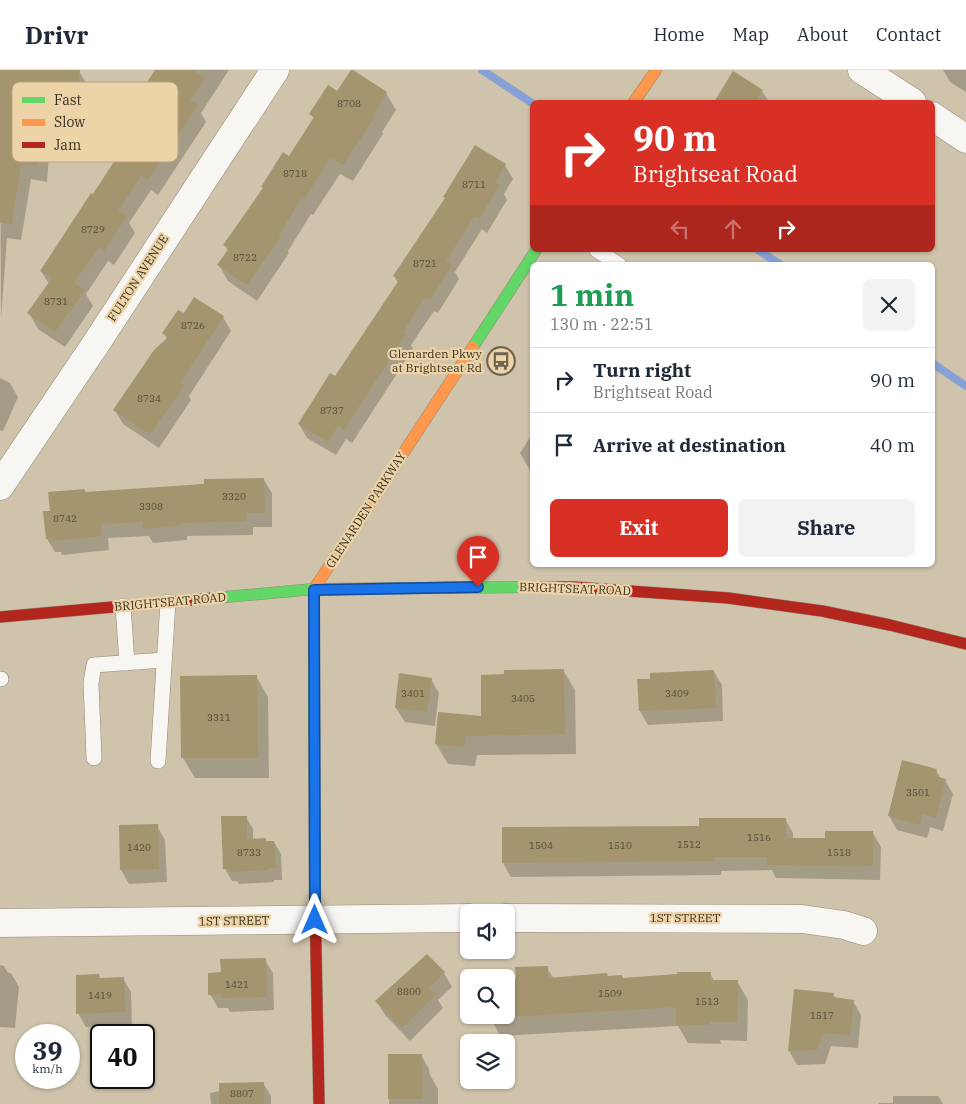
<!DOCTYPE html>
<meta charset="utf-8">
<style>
:root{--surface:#fff;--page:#f2f2f3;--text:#1f2937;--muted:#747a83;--line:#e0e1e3;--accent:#d93025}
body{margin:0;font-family:"IBM Plex Serif",serif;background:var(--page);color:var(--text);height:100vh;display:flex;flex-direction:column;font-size:19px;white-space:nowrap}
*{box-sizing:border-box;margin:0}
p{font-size:16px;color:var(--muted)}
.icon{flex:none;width:28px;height:28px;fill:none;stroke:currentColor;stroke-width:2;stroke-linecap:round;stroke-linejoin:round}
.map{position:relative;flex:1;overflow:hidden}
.details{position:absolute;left:530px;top:192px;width:405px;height:305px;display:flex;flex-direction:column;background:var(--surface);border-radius:8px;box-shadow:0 1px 4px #0004}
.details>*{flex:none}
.top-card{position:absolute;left:530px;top:30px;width:405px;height:152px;border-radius:8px;box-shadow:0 1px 4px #0004;background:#d93025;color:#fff;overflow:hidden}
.tools{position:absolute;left:460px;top:834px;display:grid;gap:10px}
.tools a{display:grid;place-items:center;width:55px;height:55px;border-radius:8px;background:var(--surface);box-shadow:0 1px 4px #0004;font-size:25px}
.speed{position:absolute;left:15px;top:954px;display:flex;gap:10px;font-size:25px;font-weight:700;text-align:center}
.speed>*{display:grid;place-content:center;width:65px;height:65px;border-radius:50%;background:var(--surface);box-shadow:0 1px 4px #0004;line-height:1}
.speed small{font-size:12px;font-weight:400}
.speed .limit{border:2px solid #111;border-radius:8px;background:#fff;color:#111}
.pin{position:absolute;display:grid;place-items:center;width:42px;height:42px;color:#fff;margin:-51px -21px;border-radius:50% 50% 50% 0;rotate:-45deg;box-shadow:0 0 5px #0007}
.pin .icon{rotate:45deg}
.me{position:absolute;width:55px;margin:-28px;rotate:0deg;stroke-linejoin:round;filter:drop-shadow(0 0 4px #0008)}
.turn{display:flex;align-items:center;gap:18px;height:105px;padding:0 20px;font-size:22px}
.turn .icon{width:65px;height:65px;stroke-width:2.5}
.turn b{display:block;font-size:35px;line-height:42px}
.lanes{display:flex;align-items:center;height:48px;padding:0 20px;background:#0003;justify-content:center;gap:25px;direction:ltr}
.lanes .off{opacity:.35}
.round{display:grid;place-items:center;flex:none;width:52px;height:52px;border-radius:8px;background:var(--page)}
.headline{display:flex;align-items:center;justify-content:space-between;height:85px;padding:0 20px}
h1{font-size:30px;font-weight:800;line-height:38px;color:#1e9e55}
.cta{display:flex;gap:10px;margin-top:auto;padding:10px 20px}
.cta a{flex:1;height:58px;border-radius:8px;background:var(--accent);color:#fff;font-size:20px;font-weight:800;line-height:58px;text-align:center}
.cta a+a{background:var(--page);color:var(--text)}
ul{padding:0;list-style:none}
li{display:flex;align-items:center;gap:15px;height:65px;padding:0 20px;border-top:1px solid var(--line)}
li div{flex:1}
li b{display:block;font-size:19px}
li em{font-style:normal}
header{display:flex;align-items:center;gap:30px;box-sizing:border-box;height:70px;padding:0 25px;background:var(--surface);border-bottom:1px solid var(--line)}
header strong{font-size:24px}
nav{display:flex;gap:28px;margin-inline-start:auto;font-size:18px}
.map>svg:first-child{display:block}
.shadow{fill:#0003;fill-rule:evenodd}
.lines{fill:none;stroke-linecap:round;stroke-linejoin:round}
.stream{stroke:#87a1d7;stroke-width:8}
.building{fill:#a4956f}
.lane-casing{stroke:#928976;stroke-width:16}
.street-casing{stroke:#928976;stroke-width:29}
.fast-casing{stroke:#928976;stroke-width:12}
.slow-casing{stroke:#928976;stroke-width:12}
.jam-casing{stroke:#928976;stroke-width:12}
.lane{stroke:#f8f6f2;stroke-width:15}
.street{stroke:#f8f6f2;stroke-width:28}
.fast{stroke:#63d668;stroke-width:11}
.slow{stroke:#ff974d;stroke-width:11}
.jam{stroke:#b3261e;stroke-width:11}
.route-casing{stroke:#114b97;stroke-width:12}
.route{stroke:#1a73e8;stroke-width:9}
.labels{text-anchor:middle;stroke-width:4.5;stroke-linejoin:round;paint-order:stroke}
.number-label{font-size:10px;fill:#544a34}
.street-label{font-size:12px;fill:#3a3120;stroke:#ecd4a8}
.poi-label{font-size:12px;fill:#3a3120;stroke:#ecd4a8;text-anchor:end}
.key{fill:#ecd4a8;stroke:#b7a37f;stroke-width:1}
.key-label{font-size:14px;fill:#3a3120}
</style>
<header>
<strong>Drivr</strong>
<nav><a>Home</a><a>Map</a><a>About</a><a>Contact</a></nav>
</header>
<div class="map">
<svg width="966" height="1034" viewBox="0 0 966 1034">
<rect width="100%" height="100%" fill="#cfc3ab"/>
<g class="shadow">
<path d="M0,0L79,1L89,18L85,48L52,43L47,112L31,109L21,170L7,168L1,249ZM77,15H79L76,38L74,37Z"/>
<polygon points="159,0 229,0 201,43 206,52 158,125 151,120 129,153 135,163 114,195 108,191 86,224 93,236 65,277 38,259 29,243 49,214 41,201 116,91 114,88 142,46 134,33"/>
<polygon points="352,0 386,23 396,40 382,62 383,64 353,111 340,104 313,145 311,144 288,181 289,183 257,231 228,211 219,195 228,181 225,175 290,88 314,49 311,44 338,22"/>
<polygon points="943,0 966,0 966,22 950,12"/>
<polygon points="733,3 762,21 769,32 715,32"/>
<polygon points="505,95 513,109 504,124 507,130 487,163 482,159 455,202 459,209 438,243 434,241 411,275 413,279 352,373 346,369 336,385 307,368 299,354 335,308 398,213 394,206"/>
<polygon points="195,229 223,247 231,261 189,326 191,330 159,378 123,354 115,340 167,269 164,263 184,245"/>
<polygon points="0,308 10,313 18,327 3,361 0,360"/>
<polygon points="532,364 532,404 520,383"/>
<polygon points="264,410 272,423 272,457 253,457 253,465 187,466 187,470 153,473 149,466 108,468 109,480 62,485 61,482 55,482 47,469 52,442 84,420 86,423"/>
<polygon points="563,600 575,620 576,684 477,685 475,696 448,694 436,674"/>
<polygon points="714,602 722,615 723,651 648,655 640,641 652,610"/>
<polygon points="256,606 268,627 269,708 195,708 183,688"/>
<polygon points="431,609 439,623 435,656 405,652 396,638"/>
<polygon points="936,700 941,709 945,710 953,724 943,761 930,757 927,768 897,760 889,746"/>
<polygon points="246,747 253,759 253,770 265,770 267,773 274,772 281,784 282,810 274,810 274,812 239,814 237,811 232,811 225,799"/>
<polygon points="785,749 793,763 793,769 827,769 873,763 881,777 880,810 776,808 772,800 721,801 721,805 511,807 503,793 700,758"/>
<polygon points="157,756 165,770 167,812 129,814 121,800"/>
<polygon points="427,886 444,903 452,917 438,930 443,938 410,971 385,945 377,932"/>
<polygon points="265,890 273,903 274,940 230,942 228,938 218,938 210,924 222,904"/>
<polygon points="0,895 4,896 8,903 11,903 19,917 15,958 0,957"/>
<polygon points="547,898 554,909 608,907 623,909 710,903 714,911 737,911 748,930 747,971 720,970 721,974 688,973 678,956 500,966 489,945 506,945 517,910"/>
<polygon points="99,906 100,909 123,908 131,922 132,956 86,957 78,943"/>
<polygon points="833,924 836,929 853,931 861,945 858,978 831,976 825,994 797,995 789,981"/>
<polygon points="389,985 421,985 429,999 430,1005 438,1019 438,1034 389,1034"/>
<polygon points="263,1013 271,1026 271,1034 211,1034 210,1023"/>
<polygon points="893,1026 938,1026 943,1034 879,1034 879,1033 893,1033"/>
</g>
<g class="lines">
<g class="stream">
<polyline points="482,0 532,33"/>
<polyline points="758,180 781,195"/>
<polyline points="932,293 966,316"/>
</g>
</g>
<g class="building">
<polygon points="0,0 80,0 76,31 42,26 37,95 21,93 12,154 0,153"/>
<polygon points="155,0 193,0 205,8 190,30 198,35 148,110 141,106 118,141 127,146 104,181 99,177 74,213 85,220 55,262 27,243 52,208 40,201 91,123 93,124 115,90 112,88 144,41 133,33"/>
<polygon points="351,0 353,0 387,22 373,46 375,47 343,95 330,88 304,130 302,128 279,165 281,166 247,215 217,195 229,178 223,175 263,118 261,117 283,82 289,86 314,47 309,44 328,15 337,21"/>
<polygon points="733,1 763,20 755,32 714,32"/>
<polygon points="475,75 506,94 495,112 500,115 479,149 474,146 446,191 452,195 430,230 425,227 403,262 406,264 344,360 338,356 328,372 298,354 330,303 335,306 399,210 393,206 445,128 443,127"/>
<polygon points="194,227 224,246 180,313 184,316 150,365 113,340 154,280 168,267 162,263 178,240 184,243"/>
<polygon points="264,408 265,443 246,443 246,451 180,453 180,456 143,459 143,452 101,454 102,466 53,471 53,468 46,469 43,441 50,441 48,422 85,419 85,422 204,414 204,409"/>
<polygon points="564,599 565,664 466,666 464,677 435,674 438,642 481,646 481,605 504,604 504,600"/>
<polygon points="714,600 716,638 639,641 637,609 650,609 650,603"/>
<polygon points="399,603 432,608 427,642 395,638"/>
<polygon points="257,605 258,688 181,688 180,606"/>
<polygon points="902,690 937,699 935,706 946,709 936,748 922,744 920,755 888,746"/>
<polygon points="221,746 247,746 247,769 266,768 266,771 274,771 276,798 267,798 267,800 230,802 230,799 223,799"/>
<polygon points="699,748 786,748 786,768 825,768 825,761 873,761 873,796 767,795 767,787 714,787 714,791 502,793 502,757 699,756"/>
<polygon points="158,754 159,799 120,800 119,755"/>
<polygon points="427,884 445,902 429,918 436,924 402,958 375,931"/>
<polygon points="266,888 267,927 221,928 221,924 208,925 208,903 221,902 220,889"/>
<polygon points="548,896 548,908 607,903 608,906 622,905 623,908 677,904 677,902 711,902 710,910 738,910 737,952 710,952 710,955 676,955 676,937 506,947 506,909 516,908 515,897"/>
<polygon points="99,904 100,908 124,907 125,942 76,944 76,905"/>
<polygon points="794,919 834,923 833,927 854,930 850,965 823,963 817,980 788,981"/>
<polygon points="388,984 422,984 423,1029 388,1029"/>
<polygon points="264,1012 264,1034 219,1034 219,1013"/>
</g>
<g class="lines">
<defs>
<g id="lane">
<polyline points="597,180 619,195"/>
<polyline points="123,536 127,593"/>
<polyline points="0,609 1,609"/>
<polyline points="94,688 91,613 94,595 164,590"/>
<polyline points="158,691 168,532"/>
</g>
<g id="street">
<polyline points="862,0 912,32"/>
<polyline points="932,46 966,69"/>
<polyline points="0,416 97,272 275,0"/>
<polyline points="506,848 802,849 844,855 863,861"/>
<polyline points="0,853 469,848"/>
</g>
<g id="fast">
<polyline points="473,277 536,180"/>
<polyline points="214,528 314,519 524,517"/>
<polyline points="314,602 315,830"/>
</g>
<g id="slow">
<polyline points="634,32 656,0"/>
<polyline points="314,602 314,519 473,277"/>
</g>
<g id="jam">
<polyline points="524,517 573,517 728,528 822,541 890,555 966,574"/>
<polyline points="0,547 214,528"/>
<polyline points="315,830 319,1034"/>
</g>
</defs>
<use href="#lane" class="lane-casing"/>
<use href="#street" class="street-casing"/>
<use href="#fast" class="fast-casing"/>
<use href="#slow" class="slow-casing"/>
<use href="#jam" class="jam-casing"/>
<use href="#lane" class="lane"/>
<use href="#street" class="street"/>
<use href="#fast" class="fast"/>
<use href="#slow" class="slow"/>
<use href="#jam" class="jam"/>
</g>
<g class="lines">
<defs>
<polyline id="route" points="315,850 314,520 478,517"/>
</defs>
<use href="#route" class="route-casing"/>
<use href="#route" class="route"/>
</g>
<defs>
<symbol id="bus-ring" viewBox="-11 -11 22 22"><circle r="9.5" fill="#ecd4a8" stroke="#6e6451" stroke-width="1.5"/><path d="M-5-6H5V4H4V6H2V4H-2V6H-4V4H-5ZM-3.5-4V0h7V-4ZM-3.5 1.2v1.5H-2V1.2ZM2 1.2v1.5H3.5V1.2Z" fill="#6e6451"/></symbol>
</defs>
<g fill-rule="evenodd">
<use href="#bus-ring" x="485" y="275" width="32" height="32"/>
</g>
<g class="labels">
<g class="number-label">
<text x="349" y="37">8708</text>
<text x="295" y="107">8718</text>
<text x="474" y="118">8711</text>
<text x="93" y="163">8729</text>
<text x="245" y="191">8722</text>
<text x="425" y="197">8721</text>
<text x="56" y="235">8731</text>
<text x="193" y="259">8726</text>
<text x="149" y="332">8734</text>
<text x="332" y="344">8737</text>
<text x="234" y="430">3320</text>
<text x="151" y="440">3308</text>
<text x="65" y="452">8742</text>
<text x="413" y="627">3401</text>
<text x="677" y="627">3409</text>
<text x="523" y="632">3405</text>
<text x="219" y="651">3311</text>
<text x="918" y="726">3501</text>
<text x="759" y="771">1516</text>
<text x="689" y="778">1512</text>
<text x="541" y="779">1504</text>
<text x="620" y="779">1510</text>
<text x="139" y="781">1420</text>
<text x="249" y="786">8733</text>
<text x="839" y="786">1518</text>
<text x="237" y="918">1421</text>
<text x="409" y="925">8800</text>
<text x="610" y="927">1509</text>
<text x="100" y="929">1419</text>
<text x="707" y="935">1513</text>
<text x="822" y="949">1517</text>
<text x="242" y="1027">8807</text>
</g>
<g class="street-label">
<text transform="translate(138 208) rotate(-57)" y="4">FULTON AVENUE</text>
<text transform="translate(366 440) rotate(-57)" y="4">GLENARDEN PARKWAY</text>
<text transform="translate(575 519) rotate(2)" y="4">BRIGHTSEAT ROAD</text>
<text transform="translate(170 532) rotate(-5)" y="4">BRIGHTSEAT ROAD</text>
<text x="685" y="852">1ST STREET</text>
<text transform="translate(234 851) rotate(-1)" y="4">1ST STREET</text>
</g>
<g class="poi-label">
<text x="482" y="288">Glenarden Pkwy<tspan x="482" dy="14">at Brightseat Rd</tspan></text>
</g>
</g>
<rect x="12" y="12" width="166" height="80" rx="8" class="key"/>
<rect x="22" y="27" width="23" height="6" fill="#63d668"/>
<rect x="22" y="49" width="23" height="7" fill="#ff974d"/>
<rect x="22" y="72" width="23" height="6" fill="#b3261e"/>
<g class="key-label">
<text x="54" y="35">Fast</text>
<text x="54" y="57">Slow</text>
<text x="54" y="80">Jam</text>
</g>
</svg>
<div class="tools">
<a><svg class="icon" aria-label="sound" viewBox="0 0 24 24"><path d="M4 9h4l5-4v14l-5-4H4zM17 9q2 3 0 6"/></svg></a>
<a><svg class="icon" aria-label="search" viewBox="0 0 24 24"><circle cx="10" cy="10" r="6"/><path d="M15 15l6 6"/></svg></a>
<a><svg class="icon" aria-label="layers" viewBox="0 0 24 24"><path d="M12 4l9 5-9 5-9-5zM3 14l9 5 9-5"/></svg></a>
</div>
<div class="speed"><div>39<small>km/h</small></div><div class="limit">40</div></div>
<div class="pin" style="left:478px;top:517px;background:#d93025"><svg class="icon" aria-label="arrive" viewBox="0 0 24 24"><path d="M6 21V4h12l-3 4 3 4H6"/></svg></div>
<svg class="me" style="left:315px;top:850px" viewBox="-20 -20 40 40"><path d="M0-17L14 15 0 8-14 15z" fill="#1a73e8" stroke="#fff" stroke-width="4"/></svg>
<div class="top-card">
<div class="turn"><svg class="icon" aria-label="right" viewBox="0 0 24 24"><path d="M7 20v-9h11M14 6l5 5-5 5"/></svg><div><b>90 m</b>Brightseat Road</div></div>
<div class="lanes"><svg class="icon off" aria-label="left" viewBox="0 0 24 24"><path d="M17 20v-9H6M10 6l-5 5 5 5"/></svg><svg class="icon off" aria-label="ahead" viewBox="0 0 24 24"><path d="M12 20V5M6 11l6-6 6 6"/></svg><svg class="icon" aria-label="right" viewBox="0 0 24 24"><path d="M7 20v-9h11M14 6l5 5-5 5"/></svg></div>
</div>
<section class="details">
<div class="headline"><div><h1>1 min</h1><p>130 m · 22:51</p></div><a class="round"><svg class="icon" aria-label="close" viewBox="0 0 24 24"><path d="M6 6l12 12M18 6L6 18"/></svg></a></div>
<ul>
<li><svg class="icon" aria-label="right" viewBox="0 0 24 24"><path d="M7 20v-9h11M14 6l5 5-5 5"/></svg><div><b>Turn right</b><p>Brightseat Road</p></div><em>90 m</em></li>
<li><svg class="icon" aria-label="arrive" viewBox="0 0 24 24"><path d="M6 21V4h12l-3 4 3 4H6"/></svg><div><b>Arrive at destination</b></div><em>40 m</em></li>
</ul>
<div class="cta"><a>Exit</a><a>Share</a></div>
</section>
</div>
